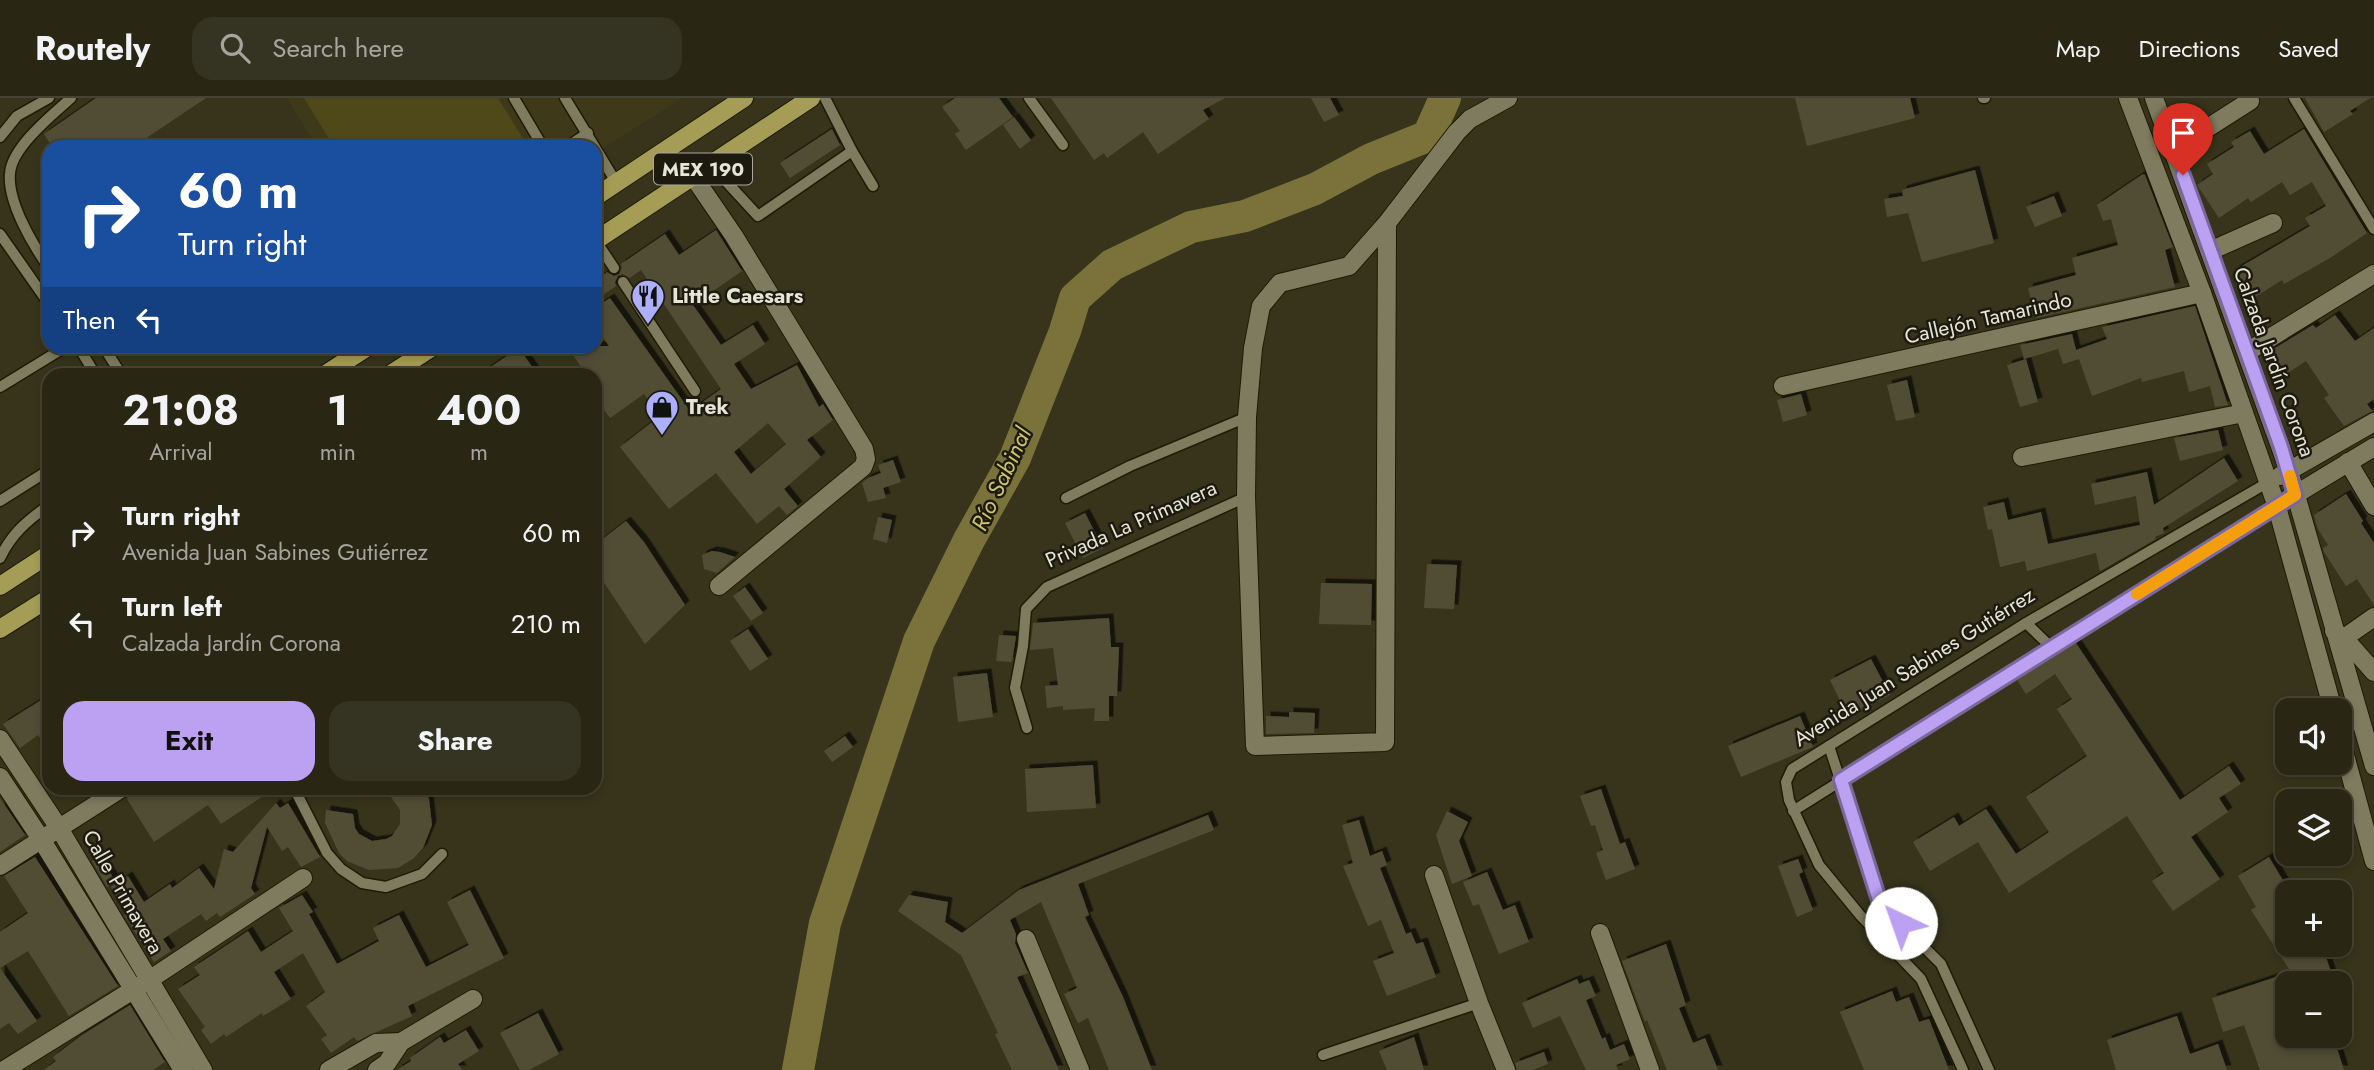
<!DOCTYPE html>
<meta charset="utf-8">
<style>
:root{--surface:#292714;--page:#353322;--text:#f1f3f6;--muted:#a5a5a0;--line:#454434;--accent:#bca0f2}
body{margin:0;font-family:Jost,sans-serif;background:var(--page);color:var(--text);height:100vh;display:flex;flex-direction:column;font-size:26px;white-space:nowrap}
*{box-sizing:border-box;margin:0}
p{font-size:23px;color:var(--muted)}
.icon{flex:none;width:38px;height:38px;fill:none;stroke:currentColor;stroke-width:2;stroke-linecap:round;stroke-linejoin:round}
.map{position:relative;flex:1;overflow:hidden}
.side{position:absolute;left:42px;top:270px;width:560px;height:427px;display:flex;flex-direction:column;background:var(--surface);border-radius:21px;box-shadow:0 4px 10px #0003,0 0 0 2px var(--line)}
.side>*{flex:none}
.guide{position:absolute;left:42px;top:42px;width:560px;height:214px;border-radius:21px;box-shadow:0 4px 10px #0003,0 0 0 2px var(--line);background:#1a4fa0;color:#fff;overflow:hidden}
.buttons{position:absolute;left:2275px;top:600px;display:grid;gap:14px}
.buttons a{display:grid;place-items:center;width:77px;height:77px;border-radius:14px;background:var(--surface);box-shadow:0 4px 10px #0003,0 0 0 2px var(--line);font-size:35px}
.pin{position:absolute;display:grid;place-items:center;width:60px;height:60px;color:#fff;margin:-72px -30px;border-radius:50% 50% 50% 0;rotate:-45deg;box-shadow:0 0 7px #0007}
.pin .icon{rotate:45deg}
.me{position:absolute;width:77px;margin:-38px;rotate:318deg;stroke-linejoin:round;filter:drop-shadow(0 0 5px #0008)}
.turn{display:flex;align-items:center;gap:24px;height:147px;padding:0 21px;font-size:32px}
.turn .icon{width:91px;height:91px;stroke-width:2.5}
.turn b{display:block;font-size:49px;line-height:60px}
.then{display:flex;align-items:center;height:66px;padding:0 21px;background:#0003;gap:14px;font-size:26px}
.eta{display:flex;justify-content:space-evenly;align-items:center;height:119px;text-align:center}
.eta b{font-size:42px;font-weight:700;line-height:49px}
.cta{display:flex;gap:14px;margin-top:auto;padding:14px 21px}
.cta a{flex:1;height:80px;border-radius:21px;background:var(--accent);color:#111;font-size:28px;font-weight:700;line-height:80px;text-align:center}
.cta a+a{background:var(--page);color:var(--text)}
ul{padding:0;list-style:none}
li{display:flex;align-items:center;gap:21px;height:91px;padding:0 21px}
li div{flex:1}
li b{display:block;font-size:26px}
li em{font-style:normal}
header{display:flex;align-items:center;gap:42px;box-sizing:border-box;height:98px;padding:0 35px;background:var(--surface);border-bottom:2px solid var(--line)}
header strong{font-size:33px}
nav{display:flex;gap:38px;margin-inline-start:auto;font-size:24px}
.search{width:490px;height:63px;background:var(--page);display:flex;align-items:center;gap:18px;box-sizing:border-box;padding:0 24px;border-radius:21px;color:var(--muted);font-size:26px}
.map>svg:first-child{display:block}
.built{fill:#3e3a19}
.green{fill:#4f491a}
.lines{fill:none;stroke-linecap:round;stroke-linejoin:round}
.river{stroke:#7a723a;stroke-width:32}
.building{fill:#514e34;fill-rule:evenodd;filter:url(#shadow)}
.lane-casing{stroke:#1f1b04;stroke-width:13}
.street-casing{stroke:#1f1b04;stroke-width:20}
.secondary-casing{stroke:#1f1b04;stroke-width:20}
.primary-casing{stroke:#1f1b04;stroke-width:20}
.lane{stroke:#7e7b5f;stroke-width:10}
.street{stroke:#7e7b5f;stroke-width:18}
.secondary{stroke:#7e7b5f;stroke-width:18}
.primary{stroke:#a59c55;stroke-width:18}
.route-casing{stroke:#7a689d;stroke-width:18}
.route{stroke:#bca0f2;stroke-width:12}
.slow{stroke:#f59e0b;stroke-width:12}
.labels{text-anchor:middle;stroke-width:5;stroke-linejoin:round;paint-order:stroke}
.shield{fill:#1d1b10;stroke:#aaa89b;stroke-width:2}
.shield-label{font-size:19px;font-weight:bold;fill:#e6e5d6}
.poi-label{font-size:21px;font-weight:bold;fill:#e6e5d6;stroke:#1d1b10;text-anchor:start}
.street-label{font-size:21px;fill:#e6e5d6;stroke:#1d1b10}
.water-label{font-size:23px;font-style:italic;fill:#cfc36d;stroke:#1d1b10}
</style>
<header>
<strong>Routely</strong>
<div class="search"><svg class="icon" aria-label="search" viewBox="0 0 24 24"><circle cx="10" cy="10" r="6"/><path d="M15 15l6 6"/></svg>Search here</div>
<nav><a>Map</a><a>Directions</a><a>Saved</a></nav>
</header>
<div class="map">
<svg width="2374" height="972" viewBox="0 0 2374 972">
<defs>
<filter id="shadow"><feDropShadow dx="4.5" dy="-4.5" stdDeviation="0" flood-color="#0009"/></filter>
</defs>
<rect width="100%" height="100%" fill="#37341b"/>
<polygon class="built" points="287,0 683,0 595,55 595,49 317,49"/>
<polygon class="green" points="304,0 498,0 528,49 334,49"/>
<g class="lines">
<polyline class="river" points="798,972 825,825 919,543 969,442 1015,360 1065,233 1075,200 1112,167 1191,129 1245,118 1315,91 1371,61 1428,38 1445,0"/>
</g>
<g class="building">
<polygon points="96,0 206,0 133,49 52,49 44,36"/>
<polygon points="955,0 999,0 1013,19 966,52 955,36 960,33 942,9"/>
<polygon points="1051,0 1225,0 1203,12 1209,21 1158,56 1143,34 1107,60 1104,55 1094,62"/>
<polygon points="1311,0 1330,0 1339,17 1324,24"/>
<polygon points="1795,0 1910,0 1915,20 1807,48"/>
<polygon points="2305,0 2370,0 2350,13 2353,16 2324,34"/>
<polygon points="1014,19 1031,42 1020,51 1003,27"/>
<polygon points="832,31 840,47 790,80 780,65"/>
<polygon points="2304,31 2367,135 2330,160 2284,186 2282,182 2252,201 2235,172 2310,128 2305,120 2326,108 2312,84 2290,97 2282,84 2251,104 2248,100 2219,120 2197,87 2213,76 2207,66 2234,49 2231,44 2250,33 2264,56"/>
<polygon points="1975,72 1994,145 1922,164 1908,115 1887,119 1884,101 1903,98 1902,92"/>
<polygon points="2143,76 2145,77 2173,149 2165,152 2175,189 2036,220 2028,190 2076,177 2072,160 2118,147 2111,121 2103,123 2097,107"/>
<polygon points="2054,98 2062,118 2035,129 2026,109"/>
<path d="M716,132L742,173L693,207L721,247L753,227L765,246L734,266L751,291L797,267L819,309L823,306L833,322L807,342L821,359L784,391L798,408L787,417L779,408L757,426L716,375L669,411L620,349L660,318L644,296L610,320L599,305L604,301L595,288V276H586L567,248H609L595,228V210L610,200L690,313L721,291L641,172L630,180L623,176L618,178L615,184L616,188L600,199L595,192V183L607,174L614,178L619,176L622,170L621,166L665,136L679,157ZM768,325L786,346L751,376L734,354Z"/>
<polygon points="2195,208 2228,307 2215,309 2210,288 2189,294 2184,273 2142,284 2141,280 2092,298 2079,261 2063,266 2058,251 2024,261 2020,247 2072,236 2076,252 2107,241 2102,229"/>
<polygon points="2335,217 2355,243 2374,230 2374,301 2367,306 2372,313 2344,328 2324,300 2329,297 2306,263 2283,278 2267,255 2313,227 2316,230"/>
<polygon points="519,250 537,276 480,276"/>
<polygon points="2026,261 2038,304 2020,309 2007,267"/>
<polygon points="1907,282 1915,319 1896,323 1887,287"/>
<polygon points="1801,296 1807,317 1783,324 1777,302"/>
<polygon points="2218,332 2223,352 2180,363 2174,340"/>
<polygon points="2224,360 2238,383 2163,430 2164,435 2155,439 2156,441 2100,473 2096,455 2027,473 2025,463 2000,469 1992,431 1988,432 1983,409 2004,404 2008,422 2041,414 2048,446 2140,427 2136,398 2095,407 2091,386 2147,374 2154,407"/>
<polygon points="893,362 901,384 883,390 886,400 868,404 862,385 868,380 881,375 878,367"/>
<polygon points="2346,396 2363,423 2361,425 2374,445 2374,507 2357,481 2346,488 2324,454 2323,450 2328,447 2318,431 2314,417"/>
<polygon points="1085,415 1103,450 1083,460 1065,425"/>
<polygon points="878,419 892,422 887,445 873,441"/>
<polygon points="626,423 644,444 685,507 645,546 595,471 595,447"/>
<polygon points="712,453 720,454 735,459 717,475 704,471 702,457"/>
<polygon points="1427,466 1457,467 1454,511 1424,510"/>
<polygon points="1321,485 1372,486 1371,527 1319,526"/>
<polygon points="745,489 763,515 751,523 733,498"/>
<polygon points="1109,520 1111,549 1119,549 1117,598 1109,598 1109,623 1094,623 1095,610 1063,612 1063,608 1047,610 1045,588 1058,587 1053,550 1030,552 1033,525"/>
<polygon points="748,531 768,561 750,573 730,543"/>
<polygon points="999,537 1016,538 1012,564 996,563"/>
<polygon points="2076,545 2180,702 2229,668 2241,686 2219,700 2228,714 2191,739 2220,781 2173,813 2152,783 2164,775 2127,718 2009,795 1978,744 1930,773 1913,744 1954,719 1959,728 1986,711 2016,756 2049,734 2026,699 2087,658 2057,611 2072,601 2055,576 2026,596 2017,582"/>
<polygon points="1871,561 1890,597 1848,619 1830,582"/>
<polygon points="987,575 993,619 958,624 953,579"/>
<polygon points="49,597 49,653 38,637 20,650 3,626"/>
<polygon points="1289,614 1315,615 1314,635 1266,636 1266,618 1289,619"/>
<polygon points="1800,618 1813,649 1741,679 1728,648"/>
<polygon points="845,638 853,649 832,664 824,653"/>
<polygon points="1093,667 1096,710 1027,714 1025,671"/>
<polygon points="133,690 275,690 221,726 208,707 154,744 127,701"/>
<polygon points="396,690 424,690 429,701 432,727 423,750 414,760 398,770 369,772 347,763 339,755 325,725 326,712 353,716 355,730 359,736 372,743 386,741 392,738 400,726 400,712 391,699"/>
<polygon points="1601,691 1620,746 1625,744 1635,771 1606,782 1596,755 1603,752 1595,727 1591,728 1580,698"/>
<polygon points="0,700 25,737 0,754"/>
<polygon points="276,705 280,710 288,705 320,759 301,769 288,749 282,753 267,729 251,790 255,796 220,819 217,815 206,823 201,816 163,841 171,853 154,864 124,817 127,815 111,789 128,778 144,804 170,786 172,790 199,770 214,791 224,751 233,754"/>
<polygon points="1447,713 1468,724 1459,743 1472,778 1452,786 1436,737"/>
<polygon points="1208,717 1214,732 1078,786 1089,817 1085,819 1123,899 1152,972 1109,972 1088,920 1078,925 1064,896 1077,890 1041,804 1010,822 1016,836 1015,845 1028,875 1017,879 1059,972 1012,972 995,936 998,935 961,857 898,813 909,797 948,804 945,824 962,835 1019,792"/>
<polygon points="1359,722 1370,758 1382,753 1387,767 1380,770 1406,836 1411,834 1416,846 1423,844 1436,879 1387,898 1373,863 1394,855 1381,822 1368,828 1343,768 1353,765 1342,727"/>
<polygon points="35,759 118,888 69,918 28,853 0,870 37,923 18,936 9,925 0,931 0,834 28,815 4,778"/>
<polygon points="100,759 116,784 107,789 92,763"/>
<polygon points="2269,759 2287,789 2287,847 2322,847 2335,886 2287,886 2287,938 2333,938 2344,972 2260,972 2244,927 2223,934 2212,900 2291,874 2251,812 2256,809 2238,778"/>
<polygon points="1798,761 1803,774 1799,776 1813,812 1797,819 1778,768"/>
<polygon points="1487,774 1503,812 1515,807 1529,844 1499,856 1479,806 1473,808 1463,784"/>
<polygon points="470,792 504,860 408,908 412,918 357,943 354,939 331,955 321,941 327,937 306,908 325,894 303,855 274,874 291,901 263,918 262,915 226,939 224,936 211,946 201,932 205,929 178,891 200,877 194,869 248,833 261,854 293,833 279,810 302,797 313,814 309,816 337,866 379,843 373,830 399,817 426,869 469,847 447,804"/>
<polygon points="1666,846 1686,907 1679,910 1693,945 1705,940 1718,972 1667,972 1647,922 1645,924 1622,863"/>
<polygon points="1577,881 1579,886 1589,882 1596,898 1586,902 1602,941 1605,939 1610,952 1624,946 1630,961 1616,967 1618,972 1586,972 1560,918 1533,930 1522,905"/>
<polygon points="1892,893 1896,904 1909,899 1919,924 1929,921 1949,972 1864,972 1840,914"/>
<polygon points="130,907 165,964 153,972 44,972 56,963 53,959 82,937"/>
<polygon points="538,915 559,956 529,972 520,972 500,935"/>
<polygon points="2177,918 2190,956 2218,946 2227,972 2116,972 2107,942"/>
<polygon points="466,932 479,953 458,966 462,972 397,972 411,963 410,960 440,939 444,945"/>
<polygon points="1414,939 1424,972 1387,972 1379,953"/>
<polygon points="1544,954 1548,966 1533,972 1517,972 1515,965"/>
</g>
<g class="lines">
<defs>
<g id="lane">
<polyline points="514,0 543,49"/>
<polyline points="565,0 616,84"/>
<polyline points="825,0 852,53 873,88"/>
<polyline points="1029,0 1063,47"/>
<polyline points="1983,0 1985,0"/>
<polyline points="2294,0 2374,131"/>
<polyline points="0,39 17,18 49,0"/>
<polyline points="567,49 588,35"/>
<polyline points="710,66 758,118 852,53"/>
<polyline points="0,136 49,206"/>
<polyline points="596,143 614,170"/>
<path d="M49,170C33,147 7,104 10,75C12,49 52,17 71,0"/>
<polyline points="623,184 695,293"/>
<polyline points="78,248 95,276"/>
<polyline points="103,248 121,276"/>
<polyline points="0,289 67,248"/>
<polyline points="1066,400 1130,368 1247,319"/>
<polyline points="0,403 49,372"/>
<path d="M0,460C12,435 27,423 49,407"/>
<polyline points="2026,525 2051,549"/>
<polyline points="1027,630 1015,590 1023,548 1026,511 1047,489 1246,399"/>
<polyline points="1829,648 1880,805 1941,866 1989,972"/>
<polyline points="294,690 327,755 341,771 362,785 386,789 422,776 442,756"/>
<polyline points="1793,713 2277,409"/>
<polyline points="1323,957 1479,905"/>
<polyline points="1963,972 1921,881 1860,817 1819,767 1789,702 1786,684 1792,671 2026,525 2267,385"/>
</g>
<g id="street">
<polyline points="2173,52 2250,3"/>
<polyline points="693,78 734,138 864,351 866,361 863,369 719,488"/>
<polyline points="1387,125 1385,644 1255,648 1246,399 1247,319 1253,250 1261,208 1280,185 1349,168 1387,125 1457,34 1470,21 1508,0"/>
<polyline points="2210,153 2273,125"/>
<polyline points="2247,254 2374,176"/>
<polyline points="1783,288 2202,195"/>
<polyline points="2022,359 2244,315"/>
<polyline points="2348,364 2374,408"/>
<polyline points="2334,533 2344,540 2374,574"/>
<polyline points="2344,540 2374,519"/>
<polyline points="0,641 59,730 203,972"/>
<polyline points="0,679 41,741 183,972"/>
<polyline points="0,768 122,690"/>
<polyline points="1434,777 1479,905 1506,972"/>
<polyline points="1600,835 1650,972"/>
<polyline points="1026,841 1080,972"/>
<polyline points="4,972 149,882 303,780"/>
<polyline points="329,972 376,945 401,944"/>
<polyline points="377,972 387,965 401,944 473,901"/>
</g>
<g id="secondary">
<polyline points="2128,0 2202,195 2277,409 2333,612"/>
<polyline points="2154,0 2289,373 2374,668"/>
<polyline points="2280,378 2374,324"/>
<polyline points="2288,401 2374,349"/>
<polyline points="2340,639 2374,763"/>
</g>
<g id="primary">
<polyline points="595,99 744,0"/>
<polyline points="595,143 811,0"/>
<polyline points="326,276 369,248"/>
<polyline points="391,276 434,248"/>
<polyline points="0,488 49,456"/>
<polyline points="0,531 49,500"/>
</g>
</defs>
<use href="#lane" class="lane-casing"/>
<use href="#street" class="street-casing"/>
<use href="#secondary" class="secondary-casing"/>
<use href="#primary" class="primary-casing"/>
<use href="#lane" class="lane"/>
<use href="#street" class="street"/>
<use href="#secondary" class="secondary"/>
<use href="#primary" class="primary"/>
</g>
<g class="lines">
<defs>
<polyline id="route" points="1901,825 1880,805 1841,682 2295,397 2281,349 2183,77"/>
</defs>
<use href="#route" class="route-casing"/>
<use href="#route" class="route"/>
<polyline class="slow" points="2137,496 2295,397 2290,378"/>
</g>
<defs>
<symbol id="restaurant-pin" viewBox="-11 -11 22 30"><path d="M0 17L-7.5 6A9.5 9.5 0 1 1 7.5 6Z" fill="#acaffb" stroke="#1d1b10"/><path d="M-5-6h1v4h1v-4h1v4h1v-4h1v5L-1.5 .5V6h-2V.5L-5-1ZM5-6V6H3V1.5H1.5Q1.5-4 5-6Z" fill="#111"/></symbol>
<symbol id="shop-pin" viewBox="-11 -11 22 30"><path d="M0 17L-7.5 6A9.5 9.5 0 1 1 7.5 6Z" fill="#acaffb" stroke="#1d1b10"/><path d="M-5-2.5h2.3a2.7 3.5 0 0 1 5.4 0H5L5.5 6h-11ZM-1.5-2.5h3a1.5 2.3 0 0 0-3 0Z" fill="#111"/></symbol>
</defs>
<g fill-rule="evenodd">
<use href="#restaurant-pin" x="629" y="179" width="38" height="52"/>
<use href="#shop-pin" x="643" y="290" width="38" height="52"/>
</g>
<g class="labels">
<rect class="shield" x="654" y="55.5" width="98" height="31" rx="5"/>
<g class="shield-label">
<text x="703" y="78">MEX 190</text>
</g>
<g class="poi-label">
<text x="672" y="205">Little Caesars</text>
<text x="686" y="316">Trek</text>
</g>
<g class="street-label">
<text transform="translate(1988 220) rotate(-13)" y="7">Callejón Tamarindo</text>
<text transform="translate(2274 264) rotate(70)" y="7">Calzada Jardín Corona</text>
<text transform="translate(1131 426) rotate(-24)" y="7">Privada La Primavera</text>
<text transform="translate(1914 569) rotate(-32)" y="7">Avenida Juan Sabines Gutiérrez</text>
<text transform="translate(123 794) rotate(60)" y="7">Calle Primavera</text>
</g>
<g class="water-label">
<text transform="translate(1001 381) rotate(-65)" y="8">Río Sabinal</text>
</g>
</g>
</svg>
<div class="buttons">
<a><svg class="icon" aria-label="sound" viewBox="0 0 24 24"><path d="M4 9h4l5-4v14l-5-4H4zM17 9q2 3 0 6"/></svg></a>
<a><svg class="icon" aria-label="layers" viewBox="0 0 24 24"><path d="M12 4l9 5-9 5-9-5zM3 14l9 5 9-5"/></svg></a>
<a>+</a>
<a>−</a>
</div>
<div class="pin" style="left:2183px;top:77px;background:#d93025"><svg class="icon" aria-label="arrive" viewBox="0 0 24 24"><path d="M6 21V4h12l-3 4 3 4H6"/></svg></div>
<svg class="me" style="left:1901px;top:825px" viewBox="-20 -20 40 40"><circle r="19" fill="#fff"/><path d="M0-13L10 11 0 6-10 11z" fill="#bca0f2"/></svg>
<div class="guide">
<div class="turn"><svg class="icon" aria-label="right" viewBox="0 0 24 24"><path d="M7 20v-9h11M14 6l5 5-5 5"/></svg><div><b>60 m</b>Turn right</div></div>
<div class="then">Then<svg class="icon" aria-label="left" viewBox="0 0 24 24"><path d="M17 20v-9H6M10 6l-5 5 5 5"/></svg></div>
</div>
<section class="side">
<div class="eta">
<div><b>21:08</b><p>Arrival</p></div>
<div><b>1</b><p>min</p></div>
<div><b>400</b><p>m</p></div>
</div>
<ul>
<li><svg class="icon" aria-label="right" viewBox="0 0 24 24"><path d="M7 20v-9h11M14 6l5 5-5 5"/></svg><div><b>Turn right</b><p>Avenida Juan Sabines Gutiérrez</p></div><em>60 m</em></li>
<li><svg class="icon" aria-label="left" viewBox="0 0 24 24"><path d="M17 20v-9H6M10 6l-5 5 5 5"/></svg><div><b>Turn left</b><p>Calzada Jardín Corona</p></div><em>210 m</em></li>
</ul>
<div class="cta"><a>Exit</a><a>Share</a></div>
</section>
</div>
